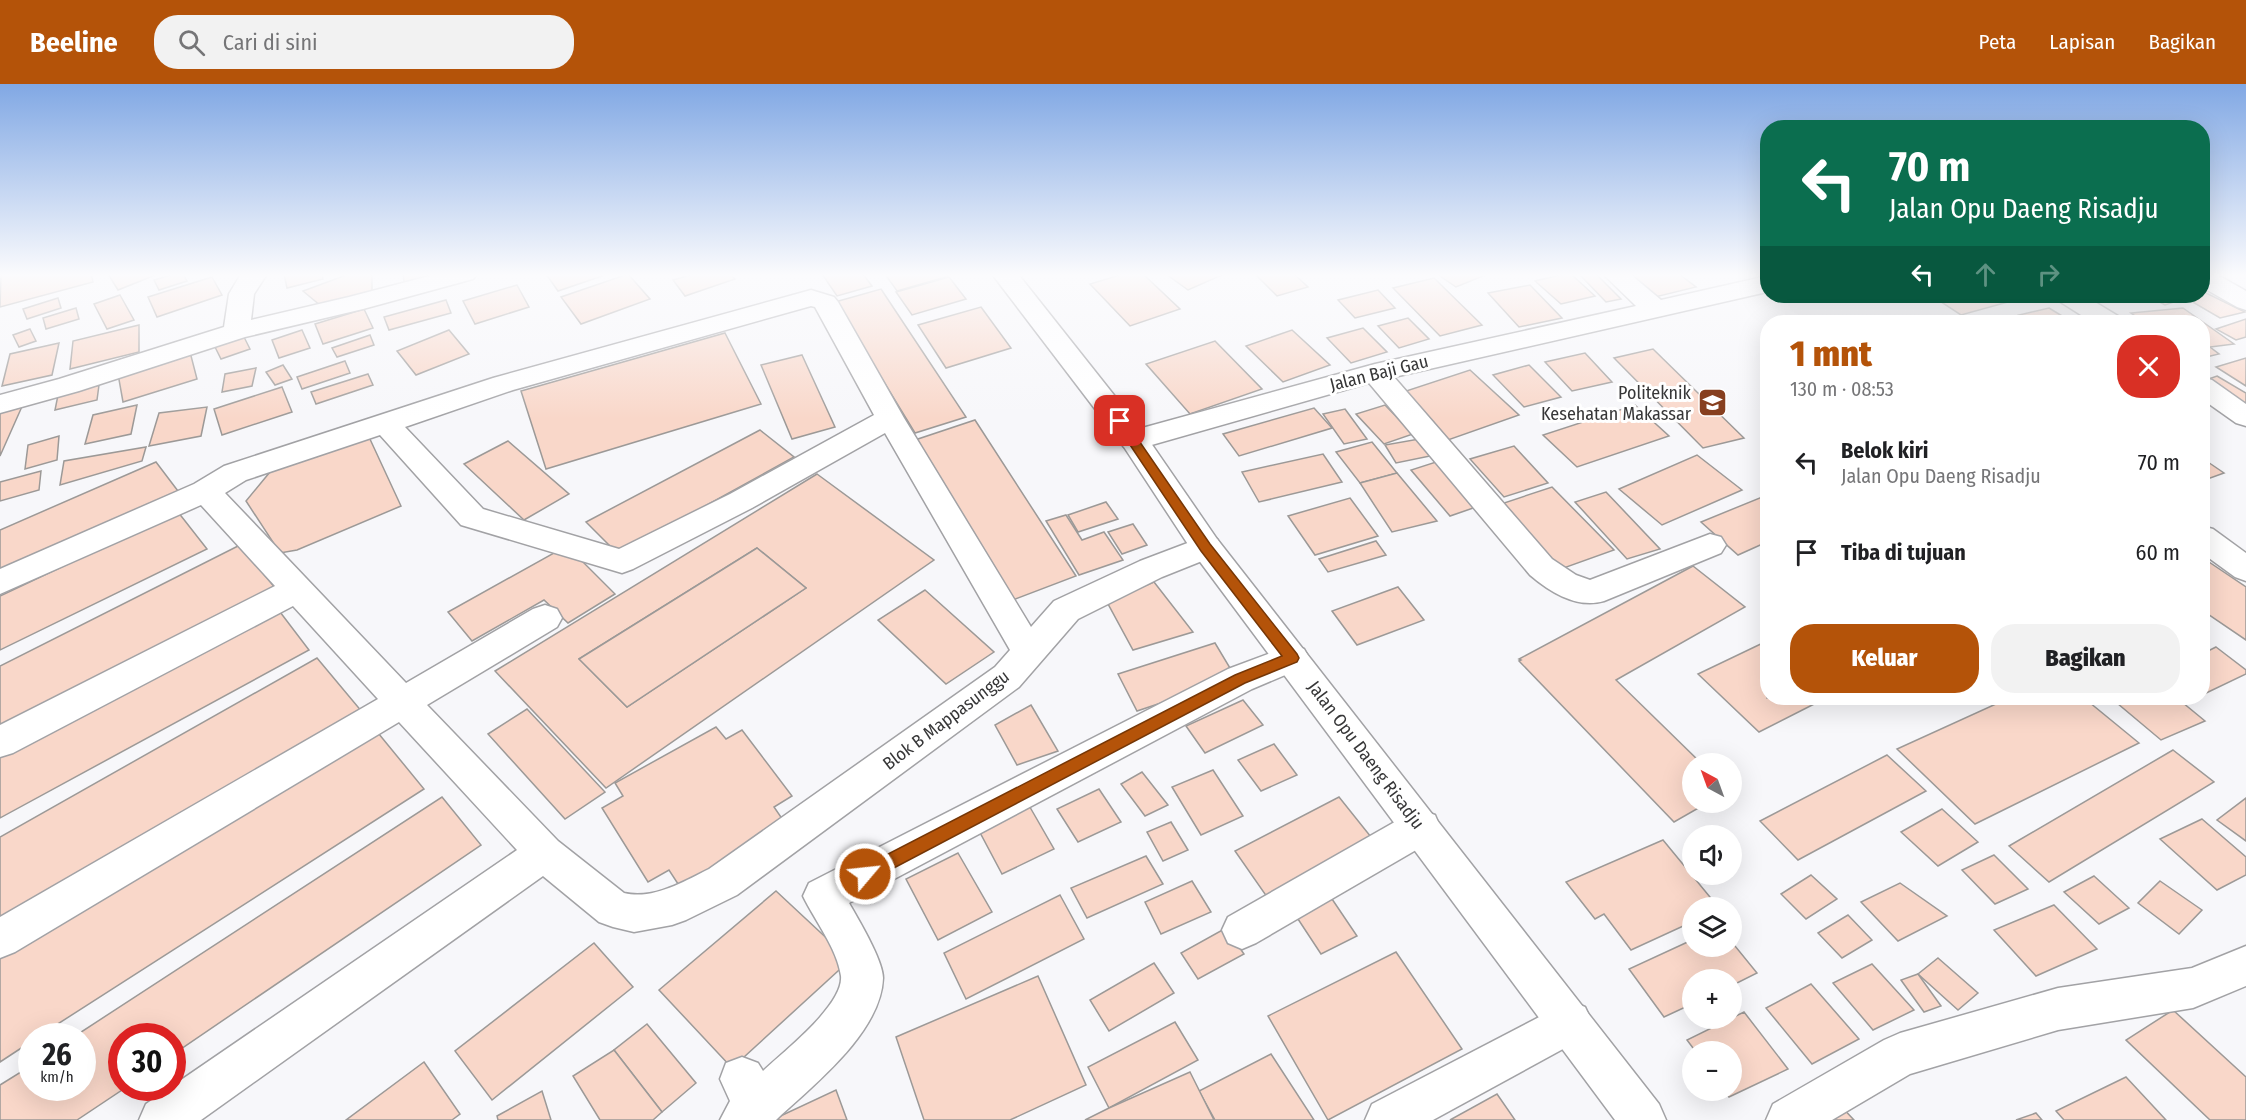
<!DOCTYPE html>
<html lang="id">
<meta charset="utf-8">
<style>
:root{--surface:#fff;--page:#f2f2f2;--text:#202124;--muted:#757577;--accent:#b45309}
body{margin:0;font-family:"Fira Sans Condensed",sans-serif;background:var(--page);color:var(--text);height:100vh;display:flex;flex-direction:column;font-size:22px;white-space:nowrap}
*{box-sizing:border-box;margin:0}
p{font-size:20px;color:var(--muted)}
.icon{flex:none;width:33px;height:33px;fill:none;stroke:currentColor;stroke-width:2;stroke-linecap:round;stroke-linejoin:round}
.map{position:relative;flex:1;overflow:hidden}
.details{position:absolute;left:1760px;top:231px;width:450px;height:390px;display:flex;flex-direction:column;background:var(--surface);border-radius:24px;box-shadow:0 6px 24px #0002}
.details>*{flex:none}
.guide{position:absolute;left:1760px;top:36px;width:450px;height:183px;border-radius:24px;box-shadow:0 6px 24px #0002;background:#0b6e4f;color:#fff;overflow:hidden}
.needle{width:39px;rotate:319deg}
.controls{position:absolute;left:1682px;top:669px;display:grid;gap:12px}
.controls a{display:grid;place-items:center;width:60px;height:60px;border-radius:50%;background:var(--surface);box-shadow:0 6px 24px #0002;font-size:30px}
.speed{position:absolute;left:18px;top:939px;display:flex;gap:12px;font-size:30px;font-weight:700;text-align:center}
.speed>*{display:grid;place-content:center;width:78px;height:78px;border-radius:50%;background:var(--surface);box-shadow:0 6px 24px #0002;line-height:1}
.speed small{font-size:15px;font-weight:400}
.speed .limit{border:9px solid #d22;background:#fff;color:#111}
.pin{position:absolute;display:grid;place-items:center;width:51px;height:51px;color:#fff;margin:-26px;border-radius:12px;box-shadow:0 3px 9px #0006}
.me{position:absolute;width:66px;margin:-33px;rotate:62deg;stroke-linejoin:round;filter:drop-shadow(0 0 4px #0008)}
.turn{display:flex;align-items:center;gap:21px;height:126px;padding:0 30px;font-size:27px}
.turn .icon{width:78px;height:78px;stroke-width:2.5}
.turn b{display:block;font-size:42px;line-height:51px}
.lanes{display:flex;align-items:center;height:57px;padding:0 30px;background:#0003;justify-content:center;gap:30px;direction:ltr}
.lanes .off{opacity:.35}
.round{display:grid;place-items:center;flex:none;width:63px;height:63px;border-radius:24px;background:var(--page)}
.headline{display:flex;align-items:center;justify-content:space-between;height:102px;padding:0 30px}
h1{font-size:36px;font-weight:800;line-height:45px;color:var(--accent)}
.cta{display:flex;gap:12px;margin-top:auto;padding:12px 30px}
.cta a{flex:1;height:69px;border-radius:24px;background:var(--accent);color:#fff;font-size:24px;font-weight:800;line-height:69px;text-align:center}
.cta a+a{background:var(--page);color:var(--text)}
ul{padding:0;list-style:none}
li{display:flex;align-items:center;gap:18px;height:90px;padding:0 30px}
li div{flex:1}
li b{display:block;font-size:22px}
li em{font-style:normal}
header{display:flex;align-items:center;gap:36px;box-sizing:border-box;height:84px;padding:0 30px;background:var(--accent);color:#fff}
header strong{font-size:28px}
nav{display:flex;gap:33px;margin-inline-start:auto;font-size:21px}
.search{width:420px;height:54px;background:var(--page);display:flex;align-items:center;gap:15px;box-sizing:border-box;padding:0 21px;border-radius:24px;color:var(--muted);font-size:22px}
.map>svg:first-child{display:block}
.building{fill:#f9d7c9;stroke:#9c9997;stroke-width:1.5;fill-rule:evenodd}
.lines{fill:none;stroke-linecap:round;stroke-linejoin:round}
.minor-casing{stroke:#a2a2a5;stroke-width:3}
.major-casing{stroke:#a2a2a5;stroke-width:3}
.minor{fill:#fff;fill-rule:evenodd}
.major{fill:#fff;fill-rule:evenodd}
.route{fill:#b45309;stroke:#753606;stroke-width:1.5}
.labels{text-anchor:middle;stroke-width:6;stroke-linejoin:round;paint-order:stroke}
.street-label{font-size:18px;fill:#373738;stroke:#fff}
.poi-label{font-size:18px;fill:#373738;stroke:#fff;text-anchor:end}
</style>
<header>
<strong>Beeline</strong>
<div class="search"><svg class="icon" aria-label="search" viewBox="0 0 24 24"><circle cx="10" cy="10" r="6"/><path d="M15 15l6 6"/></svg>Cari di sini</div>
<nav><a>Peta</a><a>Lapisan</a><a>Bagikan</a></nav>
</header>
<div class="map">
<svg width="2246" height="1036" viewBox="0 0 2246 1036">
<rect width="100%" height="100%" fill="#f7f7fa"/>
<g class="building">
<polygon points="1,190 91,190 93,198 0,223"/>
<polygon points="108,190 158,190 118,206"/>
<polygon points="175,190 183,190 187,197 159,206 154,196"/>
<polygon points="284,190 322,190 323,195 287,204"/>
<polygon points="349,190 372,190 372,208 321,222 303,207"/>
<polygon points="403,190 442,190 404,198"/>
<polygon points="546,190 608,190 558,207"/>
<polygon points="628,190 650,215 581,240 561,213"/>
<polygon points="694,190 730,190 735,195 685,212 673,196"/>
<polygon points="822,190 863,190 872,202 837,212"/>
<polygon points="885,190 947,190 949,192 897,207"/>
<polygon points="1123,190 1143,190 1180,225 1130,242 1090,200"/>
<polygon points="1166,190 1220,190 1222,191 1188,206"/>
<polygon points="1262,190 1294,190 1308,203 1277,212 1256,191"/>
<polygon points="1437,190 1479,190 1483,192 1456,203"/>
<polygon points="1565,190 1571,190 1595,212 1561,220 1535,197"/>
<polygon points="1579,190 1596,190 1621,215 1606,218"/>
<polygon points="1623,190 1679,190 1696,203 1651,214"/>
<polygon points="212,193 222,211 157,233 148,213"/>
<polygon points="949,193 966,215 912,231 896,208"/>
<polygon points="1434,194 1482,241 1440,252 1393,204"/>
<polygon points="517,201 529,223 475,240 463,217"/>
<polygon points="1530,201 1562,234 1519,243 1488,209"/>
<polygon points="881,205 966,333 915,349 835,218"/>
<polygon points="1378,206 1395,224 1355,234 1338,216"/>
<polygon points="2202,207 2245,228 2220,234 2186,214 2165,221 2148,212 2202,212"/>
<polygon points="120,211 134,236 107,245 94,220"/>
<polygon points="1932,212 2024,212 2026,213 1961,231"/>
<polygon points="58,214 61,224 27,235 23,225"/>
<polygon points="446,216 451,229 389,246 384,233"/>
<polygon points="981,223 1011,264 946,284 918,241"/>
<polygon points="76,224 79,235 46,245 43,234"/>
<polygon points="2049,224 2072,238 2031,238 2019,231"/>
<polygon points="2183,224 2234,260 2210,263 2219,270 2202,274 2202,238 2144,238 2131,229"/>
<polygon points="364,225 373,244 323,260 315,240"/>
<polygon points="1408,234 1429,255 1399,264 1378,242"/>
<polygon points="2246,235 2246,253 2236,256 2216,245"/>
<polygon points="139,241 139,268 70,285 73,257"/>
<polygon points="1363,244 1387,268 1351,279 1327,254"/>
<polygon points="30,245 36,257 19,263 13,251"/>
<polygon points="302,246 310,264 279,274 272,256"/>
<polygon points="449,246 469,270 416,291 397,267"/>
<polygon points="1292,246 1330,281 1283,298 1246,262"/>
<polygon points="725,249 761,320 546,385 521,307"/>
<polygon points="243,251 250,265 221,275 214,261"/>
<polygon points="370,251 374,261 337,273 332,264"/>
<polygon points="1215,257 1262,305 1190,330 1146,280"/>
<polygon points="59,259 52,291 2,302 10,270"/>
<polygon points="1653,265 1744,354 1703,364 1614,274"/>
<polygon points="190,268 197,295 123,318 118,290"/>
<polygon points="1585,269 1612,298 1572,307 1545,278"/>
<polygon points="802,271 835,343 792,355 761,281"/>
<polygon points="2246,274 2246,302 2216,283"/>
<polygon points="345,277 350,289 302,305 297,293"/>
<polygon points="283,281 292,295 275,301 266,288"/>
<polygon points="1529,281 1561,313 1524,323 1493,291"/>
<polygon points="256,284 252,302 222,308 225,290"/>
<polygon points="1470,286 1519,331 1448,356 1400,309"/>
<polygon points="368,290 373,301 316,320 311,308"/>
<polygon points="2217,292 2246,309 2246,322 2203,297"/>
<polygon points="99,301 97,316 55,326 58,311"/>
<polygon points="282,303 292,328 222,351 214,325"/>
<polygon points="24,318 0,372 0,329"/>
<polygon points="137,321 131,350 85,360 93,331"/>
<polygon points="1385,321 1413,350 1384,360 1356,330"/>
<polygon points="1635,321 1669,352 1577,383 1543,351"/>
<polygon points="207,323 201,352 149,362 159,329"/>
<polygon points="1314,324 1332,344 1239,372 1223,350"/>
<polygon points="1345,325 1367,355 1344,360 1323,330"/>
<polygon points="975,336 1076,492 1010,517 909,358"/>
<polygon points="760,346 794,373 618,470 586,438"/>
<polygon points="59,352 57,376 25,385 28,361"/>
<polygon points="369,353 401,422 297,466 280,469 246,417 270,388"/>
<polygon points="1419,355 1430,372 1396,379 1385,361"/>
<polygon points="508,357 569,410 524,436 464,380"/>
<polygon points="1372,358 1397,389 1360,399 1336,368"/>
<polygon points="1514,362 1548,399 1504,413 1470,375"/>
<polygon points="146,363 142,377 60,401 64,377"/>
<polygon points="1323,370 1342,398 1259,418 1242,388"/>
<polygon points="1697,371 1742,406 1662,441 1619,405"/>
<polygon points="2202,374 2224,389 2202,397"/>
<polygon points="1439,377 1479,422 1450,432 1411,386"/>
<polygon points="156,378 181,411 0,493 0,446"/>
<polygon points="41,387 39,406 0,417 0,398"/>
<polygon points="1397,389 1437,437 1392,448 1360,399"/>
<path d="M817,390L934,476L606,704L495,587ZM757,464L806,504L627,623L579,575Z"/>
<polygon points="1552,403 1614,466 1561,485 1501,420"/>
<polygon points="1606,408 1660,465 1627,475 1575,418"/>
<polygon points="1767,411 1767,458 1738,471 1701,438"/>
<polygon points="1350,414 1378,452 1315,471 1288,432"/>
<polygon points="1106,418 1118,435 1078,448 1068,431"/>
<polygon points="178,428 207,465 0,566 0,512"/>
<polygon points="1066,431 1082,456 1104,448 1123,476 1079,491 1046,437"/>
<polygon points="1133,440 1147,461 1122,470 1108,448"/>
<polygon points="1376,457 1386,471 1328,488 1319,475"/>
<polygon points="240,461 276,505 0,650 0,582"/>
<polygon points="757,464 806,504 627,623 579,575"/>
<polygon points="561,465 579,474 615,510 568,539 544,516 472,557 448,528"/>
<polygon points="2203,474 2246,503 2246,556 2202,526"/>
<polygon points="1693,482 1745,523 1616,596 1702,680 1692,680 1692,718 1709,718 1674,738 1519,577 1521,576 1519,575"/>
<polygon points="1154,498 1193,548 1133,566 1107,518"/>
<polygon points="1398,503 1424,536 1357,561 1332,527"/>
<polygon points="925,506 994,568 946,600 878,536"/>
<polygon points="277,524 309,566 0,734 0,668"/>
<polygon points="1767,557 1767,614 1826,614 1759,648 1698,590"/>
<polygon points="1215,559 1236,594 1137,627 1118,590"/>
<polygon points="2216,563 2246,586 2246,590 2202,611 2202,570"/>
<polygon points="317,574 363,629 0,845 0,753"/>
<polygon points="2009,614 2084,614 2139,659 1975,740 1897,665"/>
<polygon points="2111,614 2177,614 2205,637 2161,656"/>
<polygon points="1243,616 1263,641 1205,669 1186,642"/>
<polygon points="1031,621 1058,667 1017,681 995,641"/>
<polygon points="527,625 605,708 565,735 488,650"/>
<polygon points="716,643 726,655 742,646 792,712 774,723 785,739 680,803 669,786 648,798 602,724 623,712 615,699"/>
<polygon points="374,644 424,705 39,952 32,952 32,957 0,978 0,869"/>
<polygon points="1274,660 1297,691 1261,707 1238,676"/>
<polygon points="2173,666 2214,698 2049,798 2009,762"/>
<polygon points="1887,671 1926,707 1798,776 1760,737"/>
<polygon points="1213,686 1243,732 1201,751 1172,703"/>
<polygon points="1142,688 1168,721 1145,732 1121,700"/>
<polygon points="1099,705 1121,738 1078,758 1057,725"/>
<polygon points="442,713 481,761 172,971 172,952 122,952 122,1004 125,1004 77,1036 0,1036 0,1001 32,981 32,1004 82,1004 82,952 75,952"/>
<polygon points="1339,713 1379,763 1272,820 1235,767"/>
<polygon points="2246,714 2246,757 2217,736"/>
<polygon points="1027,718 1054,765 1002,790 976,741"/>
<polygon points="1942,725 1978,758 1938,782 1901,748"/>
<polygon points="2202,735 2246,773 2246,791 2217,806 2160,755"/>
<polygon points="1171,738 1188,766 1163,777 1147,748"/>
<polygon points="1663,756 1719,824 1692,824 1692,838 1631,866 1604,830 1595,835 1566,798"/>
<polygon points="958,769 992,828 938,856 906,795"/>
<polygon points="1994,771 2028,805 1995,820 1962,786"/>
<polygon points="1146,772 1163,800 1087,834 1071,804"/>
<polygon points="1811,791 1837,815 1806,835 1781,810"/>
<polygon points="2094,792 2129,824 2099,840 2064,808"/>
<polygon points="1192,797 1211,828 1161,850 1145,818"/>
<polygon points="2160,797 2202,826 2179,850 2138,819"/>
<polygon points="1900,799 1947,832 1898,857 1861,818"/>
<polygon points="776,807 850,876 732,984 659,906"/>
<polygon points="1060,811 1084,855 966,915 944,869"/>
<polygon points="1332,815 1357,852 1321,870 1296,832"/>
<polygon points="2054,821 2097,865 2036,892 1994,846"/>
<polygon points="1848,831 1872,856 1842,874 1818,849"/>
<polygon points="1226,844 1244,870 1198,895 1181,869"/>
<polygon points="1692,856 1692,862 1731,862 1731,857 1757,889 1731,902 1731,896 1692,896 1692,920 1664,933 1629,885"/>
<polygon points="594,859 633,903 492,1016 455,967"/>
<polygon points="1396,868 1462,965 1328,1036 1268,932"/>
<polygon points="1938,874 1978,909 1958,926 1918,890"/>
<polygon points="1154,879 1174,909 1109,947 1090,916"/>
<polygon points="1872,880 1914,926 1873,946 1833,899"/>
<polygon points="1918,890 1941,922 1924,928 1901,896"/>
<polygon points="1038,892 1086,1001 1010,1036 924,1036 896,953"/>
<polygon points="1811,900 1859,955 1812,980 1766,924"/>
<polygon points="2173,926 2246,993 2246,1036 2210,1036 2126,956"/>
<polygon points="1744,928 1788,985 1729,1013 1724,1006 1731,1006 1731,968 1696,968 1687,956"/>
<polygon points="1175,938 1198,976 1109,1024 1088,983"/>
<polygon points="647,940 696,999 662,1028 614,966"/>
<polygon points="614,966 662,1028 653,1036 600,1036 573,992"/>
<polygon points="1271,970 1314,1036 1215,1036 1199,1007"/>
<polygon points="424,978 460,1030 452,1036 346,1036"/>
<polygon points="1190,988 1214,1036 1085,1036 1109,1024"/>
<polygon points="2126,993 2166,1036 2064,1036 2056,1027"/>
<polygon points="836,1006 847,1036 772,1036"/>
<polygon points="542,1007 551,1036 498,1036 497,1032"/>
<polygon points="1497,1010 1515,1036 1450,1036"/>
<polygon points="1837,1018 1854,1036 1813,1036"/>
<polygon points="2036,1029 2042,1036 2016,1036"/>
</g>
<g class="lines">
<defs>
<g id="minor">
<polygon points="241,190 267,190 254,210 251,236 349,213 437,190 477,190 473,195 363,225 245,253 79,307 0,329 0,311 59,295 224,243 229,210"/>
<path d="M1603,190H1630L1661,216L1767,192V208L1394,293L1552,475L1576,491L1590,496L1710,450L1721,453L1726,461L1721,469L1604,517C1577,525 1550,508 1530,491L1369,299L1134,366L1124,363L1119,356L1124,349L1375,280L1636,222Z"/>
<polygon points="2202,190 2216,190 2246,207 2246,226 2237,223 2202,203"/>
<path d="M811,206L834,213L838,218L904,334L1031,543L1054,517L1140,477L1206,452L1217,455L1222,463L1217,471L1162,493L1078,535L1019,603L737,811L686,836L672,841L634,848L613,843L599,838L543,792L201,1036H139L146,1020L517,766L399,638L15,868L0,874V833L378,615L293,522L13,669L0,673V641L275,502L201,421L0,510V485L194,400L224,382L493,294ZM811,222L815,223L874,331L730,410L619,465L483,425L405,343L513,306ZM885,349L1010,566L995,583L709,785C683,798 653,816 624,809L558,757L427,621L557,543L562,534L557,525L545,521L533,525L406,599L225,409L246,396L380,351L461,441L622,489L633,485L752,424Z"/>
<polygon points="2055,212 2085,212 2118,232 2122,238 2092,238 2059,217"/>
<polygon points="2202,293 2212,296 2246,320 2246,342 2236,339 2202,315"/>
<polygon points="2202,442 2213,445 2246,469 2246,497 2235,493 2202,469"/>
<path d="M1292,561L1304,565L1309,574L1304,583L1252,605L849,819C858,835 883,876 883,894C881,949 813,1001 776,1036H720L730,1017L720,995L726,979L742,973L758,979L763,987C783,968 844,921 841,892C837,864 815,837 803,812L809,799L1228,585Z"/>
<polygon points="1421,726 1435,731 1440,743 1435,755 1256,859 1242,865 1228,859 1222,846 1228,833 1407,731"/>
<polygon points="2246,862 2246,902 2193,924 2058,946 1910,990 1832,1036 1766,1036 1773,1020 1884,956 1900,949 2058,904 2192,884"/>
<polygon points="1570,917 1585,923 1592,938 1585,953 1433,1036 1365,1036 1372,1020"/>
</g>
<polygon id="major" points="992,190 1018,190 1144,349 1217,455 1659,1020 1666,1036 1615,1036 1195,471 1124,363"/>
</defs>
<use href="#minor" class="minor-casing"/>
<use href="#major" class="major-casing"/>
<use href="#minor" class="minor"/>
<use href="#major" class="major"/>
</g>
<linearGradient id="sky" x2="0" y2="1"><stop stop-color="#81a8e4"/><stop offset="0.57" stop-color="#fbfbfd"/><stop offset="1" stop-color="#fbfbfd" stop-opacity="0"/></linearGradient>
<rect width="2246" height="335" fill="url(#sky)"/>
<polygon class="route" points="1120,334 1124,335 1210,460 1297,570 1299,574 1297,578 1245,599 871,796 865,798 859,796 857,790 859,785 1235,591 1282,572 1201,467 1114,337"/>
<defs>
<symbol id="university-square" viewBox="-11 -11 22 22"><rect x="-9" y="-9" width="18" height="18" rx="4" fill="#873f1f" stroke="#fff"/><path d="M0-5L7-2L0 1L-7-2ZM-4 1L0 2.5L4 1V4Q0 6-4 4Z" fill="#fff"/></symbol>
</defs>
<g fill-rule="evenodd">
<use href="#university-square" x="1696" y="302" width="33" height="33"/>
</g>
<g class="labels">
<g class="street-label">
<text transform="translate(1379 289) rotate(-14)" y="6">Jalan Baji Gau</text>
<text transform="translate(946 636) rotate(-37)" y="6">Blok B Mappasunggu</text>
<text transform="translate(1366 671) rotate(53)" y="6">Jalan Opu Daeng Risadju</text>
</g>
<g class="poi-label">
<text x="1691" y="315">Politeknik<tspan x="1691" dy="21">Kesehatan Makassar</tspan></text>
</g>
</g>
</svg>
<div class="controls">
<a><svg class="needle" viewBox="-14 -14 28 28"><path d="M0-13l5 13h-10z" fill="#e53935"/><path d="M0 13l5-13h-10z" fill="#757577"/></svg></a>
<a><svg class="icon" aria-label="sound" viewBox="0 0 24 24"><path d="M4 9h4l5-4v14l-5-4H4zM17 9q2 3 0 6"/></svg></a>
<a><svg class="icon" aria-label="layers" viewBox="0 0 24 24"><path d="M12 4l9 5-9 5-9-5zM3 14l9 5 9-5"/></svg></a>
<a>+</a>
<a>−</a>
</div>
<div class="speed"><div>26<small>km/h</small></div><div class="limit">30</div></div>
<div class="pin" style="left:1120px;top:337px;background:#d93025"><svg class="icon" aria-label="arrive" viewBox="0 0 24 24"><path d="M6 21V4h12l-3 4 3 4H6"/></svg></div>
<svg class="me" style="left:865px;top:790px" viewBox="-20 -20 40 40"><circle r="17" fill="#b45309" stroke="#fff" stroke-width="3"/><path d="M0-11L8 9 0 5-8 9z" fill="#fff"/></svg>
<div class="guide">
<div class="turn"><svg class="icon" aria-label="left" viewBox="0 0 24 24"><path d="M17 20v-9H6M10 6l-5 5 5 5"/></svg><div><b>70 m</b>Jalan Opu Daeng Risadju</div></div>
<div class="lanes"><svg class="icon" aria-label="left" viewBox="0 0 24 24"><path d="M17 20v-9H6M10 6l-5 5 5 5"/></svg><svg class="icon off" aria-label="ahead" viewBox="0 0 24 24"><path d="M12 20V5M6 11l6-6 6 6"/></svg><svg class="icon off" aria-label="right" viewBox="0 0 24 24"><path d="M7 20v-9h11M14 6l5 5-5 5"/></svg></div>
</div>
<section class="details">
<div class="headline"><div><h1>1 mnt</h1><p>130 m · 08:53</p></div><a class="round" style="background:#d93025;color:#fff"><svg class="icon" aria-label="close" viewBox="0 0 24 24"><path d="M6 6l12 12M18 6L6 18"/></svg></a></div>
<ul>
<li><svg class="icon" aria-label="left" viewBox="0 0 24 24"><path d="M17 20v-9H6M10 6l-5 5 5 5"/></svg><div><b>Belok kiri</b><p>Jalan Opu Daeng Risadju</p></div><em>70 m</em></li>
<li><svg class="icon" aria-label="arrive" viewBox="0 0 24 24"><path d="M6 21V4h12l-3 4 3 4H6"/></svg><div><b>Tiba di tujuan</b></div><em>60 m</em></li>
</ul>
<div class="cta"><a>Keluar</a><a>Bagikan</a></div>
</section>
</div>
